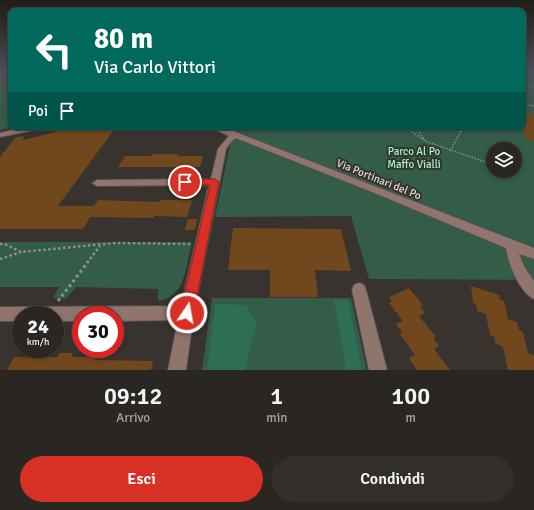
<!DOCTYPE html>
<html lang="it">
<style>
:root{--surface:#2a2622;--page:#322e2a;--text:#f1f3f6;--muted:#a5a5a5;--line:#464340;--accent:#d93025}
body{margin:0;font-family:Signika,sans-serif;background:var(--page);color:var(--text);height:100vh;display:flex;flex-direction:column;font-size:15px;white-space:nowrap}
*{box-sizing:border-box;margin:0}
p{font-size:13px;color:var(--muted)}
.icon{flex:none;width:22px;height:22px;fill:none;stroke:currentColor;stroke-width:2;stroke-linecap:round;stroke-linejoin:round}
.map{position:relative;height:370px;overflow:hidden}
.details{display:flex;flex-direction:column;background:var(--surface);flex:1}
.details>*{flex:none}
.hud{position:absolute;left:8px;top:8px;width:518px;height:122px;border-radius:8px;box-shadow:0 2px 6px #0003,0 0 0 1px var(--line);background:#00695c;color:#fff;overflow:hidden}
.controls{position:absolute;left:486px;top:142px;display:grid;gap:8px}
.controls a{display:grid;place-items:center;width:36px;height:36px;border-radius:50%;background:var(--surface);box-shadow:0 2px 6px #0003,0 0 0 1px var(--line);font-size:20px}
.speed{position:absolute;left:12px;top:306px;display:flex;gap:8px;font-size:20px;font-weight:700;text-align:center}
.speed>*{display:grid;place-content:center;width:52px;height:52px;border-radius:50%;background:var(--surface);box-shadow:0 2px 6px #0003,0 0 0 1px var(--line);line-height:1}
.speed small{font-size:10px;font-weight:400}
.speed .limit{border:6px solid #d22;background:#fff;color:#111}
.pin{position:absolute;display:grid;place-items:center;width:34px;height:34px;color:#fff;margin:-17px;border:2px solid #fff;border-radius:50%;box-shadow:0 1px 4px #0007}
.me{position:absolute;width:44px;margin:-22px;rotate:12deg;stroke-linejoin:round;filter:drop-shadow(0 0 3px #0008)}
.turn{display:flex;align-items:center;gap:14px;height:84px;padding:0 20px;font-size:18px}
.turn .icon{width:52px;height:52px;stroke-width:2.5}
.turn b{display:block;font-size:28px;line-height:34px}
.then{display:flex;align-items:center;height:38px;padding:0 20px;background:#0003;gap:8px;font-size:15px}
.eta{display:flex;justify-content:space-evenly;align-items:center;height:68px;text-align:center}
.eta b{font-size:24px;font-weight:600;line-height:28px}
.action{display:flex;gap:8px;margin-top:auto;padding:8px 20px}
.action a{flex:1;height:46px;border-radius:24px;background:var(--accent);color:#fff;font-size:16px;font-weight:600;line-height:46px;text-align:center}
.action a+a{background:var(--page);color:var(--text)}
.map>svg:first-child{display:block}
.green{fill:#335c49;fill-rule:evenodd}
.forest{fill:#2e6f54}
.building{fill:#71481d}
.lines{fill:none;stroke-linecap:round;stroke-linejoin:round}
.minor-casing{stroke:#56514c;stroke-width:2}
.path-far2{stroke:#928e8a;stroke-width:1.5;stroke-dasharray:1.5 1.5;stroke-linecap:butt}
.path-far1{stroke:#928e8a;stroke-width:2.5;stroke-dasharray:2.5 2.5;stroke-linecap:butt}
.path{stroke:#928e8a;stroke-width:3;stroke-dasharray:3 3;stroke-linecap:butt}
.minor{fill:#90746e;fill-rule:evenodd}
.route{fill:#d93025;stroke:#8d1f18}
.labels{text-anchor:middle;stroke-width:4;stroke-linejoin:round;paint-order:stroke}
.park-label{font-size:11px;fill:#99f9cd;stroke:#38332e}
.street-label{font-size:11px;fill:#dcd9d6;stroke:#38332e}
</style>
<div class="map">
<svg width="534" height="370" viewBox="0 0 534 370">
<rect width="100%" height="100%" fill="#38332e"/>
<g class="green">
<polygon points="0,71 11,71 11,127 15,127 0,130"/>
<path d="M523,71H534V280L369,279L351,216L215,217L232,136L208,127H523ZM493,149H515V171H493Z"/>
<path d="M0,242H192C185,265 187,297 158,301V289L76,287L66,299L53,298L59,287H0Z"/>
<polygon points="212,298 351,298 367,370 202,370"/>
</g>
<g class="forest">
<polygon points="334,300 348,300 362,370 346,370"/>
<polygon points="215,304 246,305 257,323 245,370 207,370"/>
</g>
<g class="building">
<polygon points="523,112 534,114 534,141 525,139"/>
<polygon points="62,127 116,127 58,206 94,206 98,200 159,202 160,200 192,200 187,217 154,216 154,218 90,217 83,229 0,229 0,157 16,137 24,136 23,140 56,132 55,129"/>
<polygon points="152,154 178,154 177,156 203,156 200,167 118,167 125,156 151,156"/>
<polygon points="188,219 197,219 195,230 185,230"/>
<polygon points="233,228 341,229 351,271 315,270 318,297 270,297 270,270 228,270"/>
<polygon points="471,286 499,295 500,300 504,301 508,319 517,322 519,330 523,332 528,353 534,355 534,370 508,370 503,347 495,343 494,336 490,335 486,314 477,311 476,304 473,303"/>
<polygon points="409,288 423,305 420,306 425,313 419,316 436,337 433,338 439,346 434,349 450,370 417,370 409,358 415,355 400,334 402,332 396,324 403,321 389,303 392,301 389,297"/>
<polygon points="59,353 73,353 71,357 96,357 95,360 153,361 151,370 7,370 14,357 57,357"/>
</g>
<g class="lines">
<defs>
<g id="minor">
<polygon points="25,127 40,127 39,129 0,137 0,133"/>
<path d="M210,127H221L238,133L534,248V259L519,254L524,266L534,281V299C520,293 508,263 506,248L377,194L236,138L231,142L226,149L194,313L186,370H168L178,320L115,321V315H81V321H55V315H21V321H0V307L181,306L209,185L97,186L92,183L97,180L211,179L218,149L229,136Z"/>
<polygon points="359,283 364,285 366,290 387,370 369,370 352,290 354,285"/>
</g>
</defs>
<use href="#minor" class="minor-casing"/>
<g class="path-far2">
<polyline points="531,71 534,72"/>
<polyline points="523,85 534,87"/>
<polyline points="523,104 534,106"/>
<polyline points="405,127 424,140"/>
<polyline points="416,127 425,141 485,162"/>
<polyline points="450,151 463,127"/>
</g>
<g class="path-far1">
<polyline points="0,244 7,245 21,252 115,243 190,244"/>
<polyline points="0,259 21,252"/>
<polyline points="87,263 100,246"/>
</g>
<polyline class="path" points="58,301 88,262"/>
<use href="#minor" class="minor"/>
</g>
<linearGradient id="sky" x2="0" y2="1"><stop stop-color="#1f1c19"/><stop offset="0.58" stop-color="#4d5057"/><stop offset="1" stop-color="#4d5057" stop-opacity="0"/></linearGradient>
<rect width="534" height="123" fill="url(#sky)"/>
<polygon class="route" points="185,179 215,179 219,182 194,313 192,318 187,320 182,318 180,313 210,185 182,185 181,182 182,180"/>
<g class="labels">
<g class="park-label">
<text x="414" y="155">Parco Al Po<tspan x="414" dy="13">Maffo Vialli</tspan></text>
</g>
<g class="street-label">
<text transform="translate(379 179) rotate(22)" y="4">Via Portinari del Po</text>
</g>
</g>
</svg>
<div class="controls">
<a><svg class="icon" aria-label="layers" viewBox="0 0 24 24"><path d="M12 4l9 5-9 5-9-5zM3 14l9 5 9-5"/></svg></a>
</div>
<div class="speed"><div>24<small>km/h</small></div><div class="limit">30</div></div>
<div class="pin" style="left:185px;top:182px;background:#d93025"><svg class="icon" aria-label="arrive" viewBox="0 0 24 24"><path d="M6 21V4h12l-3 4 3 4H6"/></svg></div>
<svg class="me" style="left:187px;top:313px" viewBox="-20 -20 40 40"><circle r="17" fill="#d93025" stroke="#fff" stroke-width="3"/><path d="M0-11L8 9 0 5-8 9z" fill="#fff"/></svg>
<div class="hud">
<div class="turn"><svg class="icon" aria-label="left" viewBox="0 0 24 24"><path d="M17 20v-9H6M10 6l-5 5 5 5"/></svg><div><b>80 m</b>Via Carlo Vittori</div></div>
<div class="then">Poi<svg class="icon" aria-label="arrive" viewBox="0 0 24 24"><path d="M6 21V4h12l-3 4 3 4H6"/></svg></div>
</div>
</div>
<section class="details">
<div class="eta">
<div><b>09:12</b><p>Arrivo</p></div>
<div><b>1</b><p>min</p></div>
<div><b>100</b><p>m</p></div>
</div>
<div class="action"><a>Esci</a><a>Condividi</a></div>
</section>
